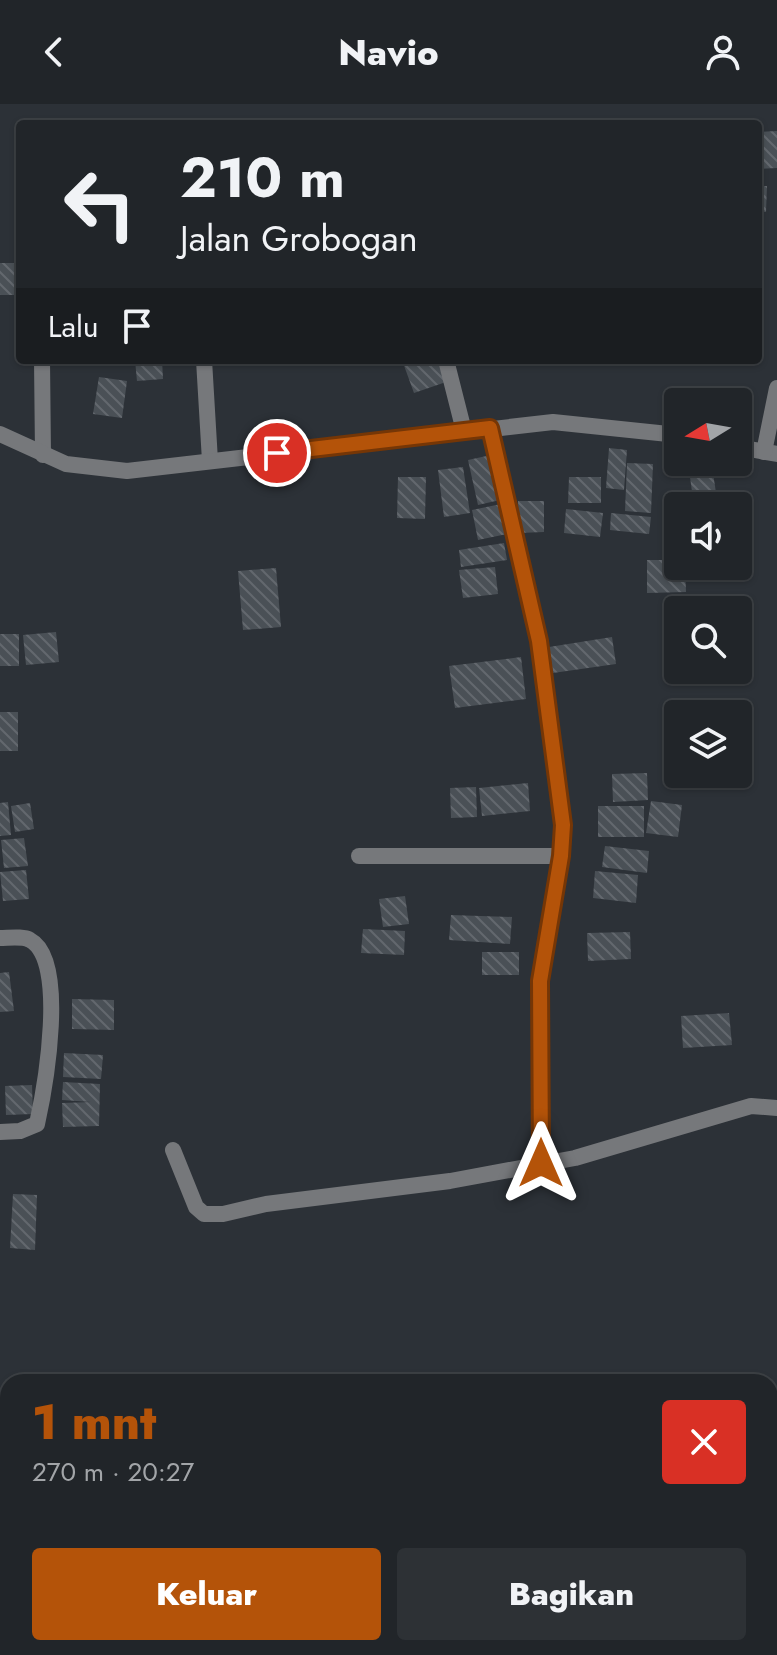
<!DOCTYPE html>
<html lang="id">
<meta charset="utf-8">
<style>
:root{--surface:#212529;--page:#2d3135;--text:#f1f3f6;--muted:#a2a5a8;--line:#3e4246;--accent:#b45309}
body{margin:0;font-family:Jost,sans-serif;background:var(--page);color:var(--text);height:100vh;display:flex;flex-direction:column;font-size:30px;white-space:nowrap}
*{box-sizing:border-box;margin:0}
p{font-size:26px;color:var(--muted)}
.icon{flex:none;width:44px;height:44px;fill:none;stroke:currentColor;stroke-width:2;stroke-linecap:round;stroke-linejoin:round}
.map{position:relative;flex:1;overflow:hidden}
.side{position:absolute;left:0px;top:1270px;width:778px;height:282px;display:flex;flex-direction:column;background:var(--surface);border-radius:24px 24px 0 0;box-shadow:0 2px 6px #0004,0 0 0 2px var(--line)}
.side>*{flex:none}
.top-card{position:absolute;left:16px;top:16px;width:746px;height:244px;border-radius:8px;box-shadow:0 2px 6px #0004,0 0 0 2px var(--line);background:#212529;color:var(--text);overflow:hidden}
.needle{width:52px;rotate:259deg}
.fabs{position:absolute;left:664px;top:284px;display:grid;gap:16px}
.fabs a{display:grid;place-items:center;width:88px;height:88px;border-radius:8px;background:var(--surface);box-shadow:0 2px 6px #0004,0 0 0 2px var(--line);font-size:40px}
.pin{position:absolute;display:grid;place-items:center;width:68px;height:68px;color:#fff;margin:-34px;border:4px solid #fff;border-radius:50%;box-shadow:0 2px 8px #0007}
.me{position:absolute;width:88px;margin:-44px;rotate:0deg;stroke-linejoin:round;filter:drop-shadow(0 0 6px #0008)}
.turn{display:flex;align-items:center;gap:28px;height:168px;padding:0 32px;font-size:36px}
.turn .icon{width:104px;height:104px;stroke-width:2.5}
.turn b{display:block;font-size:56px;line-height:68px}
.then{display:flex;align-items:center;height:76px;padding:0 32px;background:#0003;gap:16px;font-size:30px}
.round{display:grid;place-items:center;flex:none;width:84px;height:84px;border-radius:8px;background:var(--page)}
.summary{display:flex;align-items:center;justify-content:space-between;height:136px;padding:0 32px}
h1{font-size:48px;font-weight:800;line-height:60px;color:var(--accent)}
.button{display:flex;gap:16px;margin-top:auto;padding:16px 32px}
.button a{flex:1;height:92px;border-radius:8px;background:var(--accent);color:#fff;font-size:32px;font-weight:800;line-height:92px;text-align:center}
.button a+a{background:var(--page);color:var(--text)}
header{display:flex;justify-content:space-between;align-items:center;height:104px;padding:0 32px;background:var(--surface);font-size:36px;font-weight:800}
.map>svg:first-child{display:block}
.building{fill:url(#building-back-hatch)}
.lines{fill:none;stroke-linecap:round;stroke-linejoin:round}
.minor{stroke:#76787b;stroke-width:16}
.route-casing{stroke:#753606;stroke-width:20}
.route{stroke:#b45309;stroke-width:14}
</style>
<header><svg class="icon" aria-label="back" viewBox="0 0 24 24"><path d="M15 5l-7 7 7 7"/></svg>Navio<svg class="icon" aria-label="person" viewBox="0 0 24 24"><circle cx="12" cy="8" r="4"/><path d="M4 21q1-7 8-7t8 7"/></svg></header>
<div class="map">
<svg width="777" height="1551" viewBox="0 0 777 1551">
<defs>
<pattern id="building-back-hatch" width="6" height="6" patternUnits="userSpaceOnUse" patternTransform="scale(2)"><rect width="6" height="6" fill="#4a5056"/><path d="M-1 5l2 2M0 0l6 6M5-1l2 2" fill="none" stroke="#63686e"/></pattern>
</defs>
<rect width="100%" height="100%" fill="#2c3137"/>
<g class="building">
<polygon points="777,27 777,64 758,65 758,28"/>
<polygon points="758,82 767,82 766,108 758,107"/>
<polygon points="0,159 16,159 17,191 0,191"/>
<polygon points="135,256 162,256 163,275 137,277"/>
<polygon points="402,256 438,256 446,278 414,289"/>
<polygon points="99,273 127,277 122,314 93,310"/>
<polygon points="609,344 627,346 624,386 606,384"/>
<polygon points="491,351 500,396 478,401 468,356"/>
<polygon points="627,359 653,360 651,409 625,407"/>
<polygon points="463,363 470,409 444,413 438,366"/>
<polygon points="713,369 718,402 694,402 690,373"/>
<polygon points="398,373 426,373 425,415 397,414"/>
<polygon points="569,373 601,373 601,399 568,399"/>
<polygon points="518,397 544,397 544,428 519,429"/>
<polygon points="501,400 507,430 478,436 472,406"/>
<polygon points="566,405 603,409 600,433 564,429"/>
<polygon points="611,409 651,413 649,430 610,426"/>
<polygon points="504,439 507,456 461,463 459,446"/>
<polygon points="647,456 678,456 678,462 685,462 686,488 647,489"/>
<polygon points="495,463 498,490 463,494 459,466"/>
<polygon points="276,464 281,523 243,526 238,467"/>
<polygon points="56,528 59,558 26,561 23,531"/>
<rect x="0" y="530" width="19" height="32"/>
<polygon points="612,533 616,560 553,569 549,543"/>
<polygon points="521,553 526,595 455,604 449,562"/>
<rect x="0" y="608" width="18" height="39"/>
<polygon points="647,669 648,696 613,698 612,670"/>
<polygon points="528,679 530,707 482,712 479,684"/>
<polygon points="476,683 477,713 451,714 450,684"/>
<polygon points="651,697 682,701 678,733 646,729"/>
<polygon points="8,698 11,731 0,732 0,699"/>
<polygon points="30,699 34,725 15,728 11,702"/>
<rect x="598" y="702" width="46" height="31"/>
<polygon points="24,734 28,762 4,764 1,736"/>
<polygon points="605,742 649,747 647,769 602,763"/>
<polygon points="26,766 29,795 3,797 0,768"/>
<polygon points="595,767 638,771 636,799 593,794"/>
<polygon points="405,792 409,820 383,823 379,795"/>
<polygon points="451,811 512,813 510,840 449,836"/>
<polygon points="363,825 405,827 404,851 361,849"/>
<polygon points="630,828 631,855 588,857 587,829"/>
<rect x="482" y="848" width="37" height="23"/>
<polygon points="9,868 14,907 0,908 0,869"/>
<polygon points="72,895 114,896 114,926 72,925"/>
<polygon points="729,909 732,941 683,944 681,912"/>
<polygon points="64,949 103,951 101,975 63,973"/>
<polygon points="63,978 100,980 99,1022 63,1023 62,999 91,998 62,996"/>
<polygon points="32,981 33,1010 6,1011 5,982"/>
<polygon points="13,1090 37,1091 35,1146 10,1144"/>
</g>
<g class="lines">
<g class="minor">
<polyline points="42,256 43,351"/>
<polyline points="204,256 210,357"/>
<polyline points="446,256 464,327"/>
<polyline points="490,324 539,537 563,721 561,752 540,877 541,1059"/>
<polyline points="0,330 66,360 127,367 553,318 678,331"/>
<polyline points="738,343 777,350"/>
<polyline points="764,348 777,284"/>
<polyline points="359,752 561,752"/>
<path d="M0,834C9,834 23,832 30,836C68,856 45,984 37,1020L20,1027L0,1028"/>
<polyline points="173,1046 196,1103 204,1110 223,1110 266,1100 450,1077 575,1054 751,1002 777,1004"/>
</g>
</g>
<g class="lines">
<defs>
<polyline id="route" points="277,349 490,324 539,537 563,721 561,752 540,877 541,1059"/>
</defs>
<use href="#route" class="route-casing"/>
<use href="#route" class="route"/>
</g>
</svg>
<div class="fabs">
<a><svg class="needle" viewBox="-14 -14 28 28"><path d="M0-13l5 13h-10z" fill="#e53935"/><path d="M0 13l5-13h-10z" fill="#a2a5a8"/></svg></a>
<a><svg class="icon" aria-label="sound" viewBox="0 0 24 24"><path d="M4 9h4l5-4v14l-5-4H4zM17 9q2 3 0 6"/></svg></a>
<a><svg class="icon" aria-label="search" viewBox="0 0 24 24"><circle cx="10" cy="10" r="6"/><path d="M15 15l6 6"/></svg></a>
<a><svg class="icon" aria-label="layers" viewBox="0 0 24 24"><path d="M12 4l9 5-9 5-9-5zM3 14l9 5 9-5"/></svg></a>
</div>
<div class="pin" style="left:277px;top:349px;background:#d93025"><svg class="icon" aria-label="arrive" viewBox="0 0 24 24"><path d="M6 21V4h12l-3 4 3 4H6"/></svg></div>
<svg class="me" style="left:541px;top:1059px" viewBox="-20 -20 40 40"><path d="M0-17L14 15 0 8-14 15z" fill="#b45309" stroke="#fff" stroke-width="4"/></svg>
<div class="top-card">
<div class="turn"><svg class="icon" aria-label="left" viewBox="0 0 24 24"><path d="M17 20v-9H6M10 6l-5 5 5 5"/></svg><div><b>210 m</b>Jalan Grobogan</div></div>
<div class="then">Lalu<svg class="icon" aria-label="arrive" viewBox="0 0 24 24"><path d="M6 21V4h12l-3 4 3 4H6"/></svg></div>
</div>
<section class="side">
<div class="summary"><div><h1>1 mnt</h1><p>270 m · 20:27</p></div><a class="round" style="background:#d93025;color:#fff"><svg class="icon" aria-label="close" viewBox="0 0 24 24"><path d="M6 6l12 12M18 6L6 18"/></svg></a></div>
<div class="button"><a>Keluar</a><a>Bagikan</a></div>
</section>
</div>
